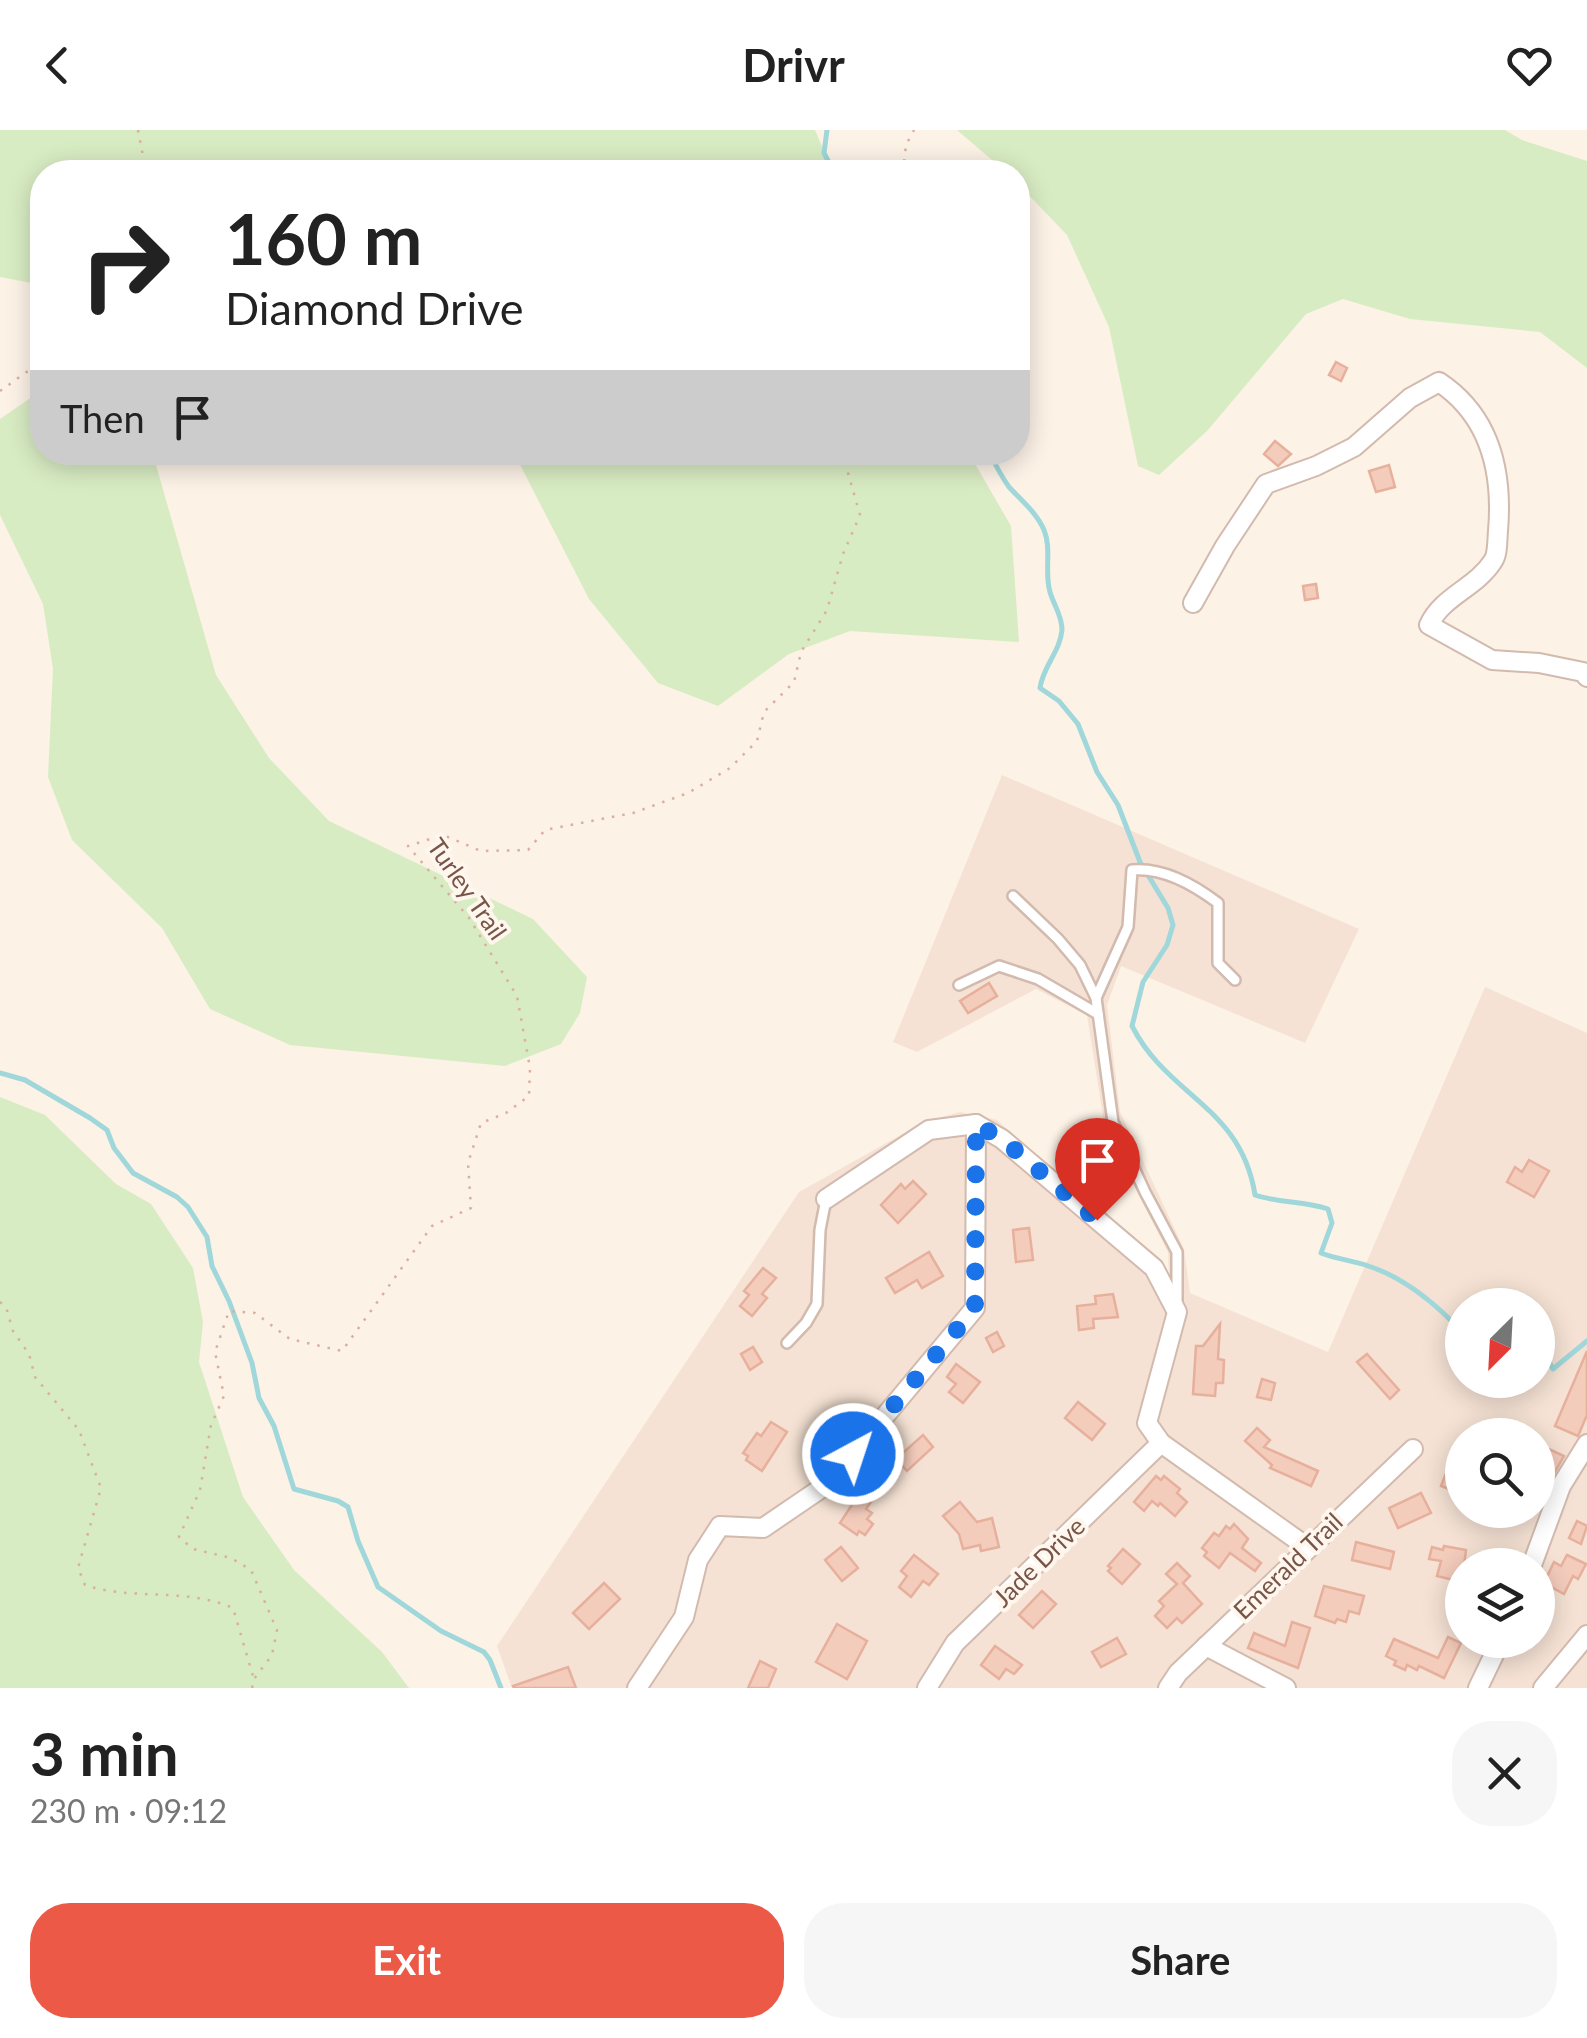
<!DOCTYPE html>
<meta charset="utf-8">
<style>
:root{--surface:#fff;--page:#f6f6f6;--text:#222;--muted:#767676;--accent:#ec5946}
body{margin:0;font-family:Lato,sans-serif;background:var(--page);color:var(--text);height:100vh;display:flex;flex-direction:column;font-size:38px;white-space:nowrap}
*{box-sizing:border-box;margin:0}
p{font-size:32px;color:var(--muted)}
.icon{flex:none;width:55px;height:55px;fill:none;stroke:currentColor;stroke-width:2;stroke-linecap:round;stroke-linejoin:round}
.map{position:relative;height:1558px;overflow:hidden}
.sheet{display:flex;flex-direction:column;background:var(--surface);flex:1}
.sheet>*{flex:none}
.guide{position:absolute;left:30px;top:30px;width:1000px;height:305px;border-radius:40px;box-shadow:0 5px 25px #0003;background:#fff;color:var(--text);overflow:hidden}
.needle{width:65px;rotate:204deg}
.controls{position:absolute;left:1445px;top:1158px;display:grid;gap:20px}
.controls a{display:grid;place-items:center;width:110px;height:110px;border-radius:50%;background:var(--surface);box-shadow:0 5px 25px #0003;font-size:50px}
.pin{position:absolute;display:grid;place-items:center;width:85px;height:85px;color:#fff;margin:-102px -42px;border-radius:50% 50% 50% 0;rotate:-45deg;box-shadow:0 0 10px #0007}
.pin .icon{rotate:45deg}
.me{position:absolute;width:110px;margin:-55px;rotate:40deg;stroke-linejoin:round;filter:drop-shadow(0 0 8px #0008)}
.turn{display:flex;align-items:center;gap:35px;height:210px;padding:0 30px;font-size:45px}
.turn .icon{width:130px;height:130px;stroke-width:2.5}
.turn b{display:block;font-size:70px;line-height:85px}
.then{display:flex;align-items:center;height:95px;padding:0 30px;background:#0003;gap:20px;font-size:38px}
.round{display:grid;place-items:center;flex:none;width:105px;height:105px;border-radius:40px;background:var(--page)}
.overview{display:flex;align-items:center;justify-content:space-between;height:170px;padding:0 30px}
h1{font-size:60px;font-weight:700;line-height:75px}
.button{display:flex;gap:20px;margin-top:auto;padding:20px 30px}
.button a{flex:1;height:115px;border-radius:40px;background:var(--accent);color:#fff;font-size:40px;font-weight:700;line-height:115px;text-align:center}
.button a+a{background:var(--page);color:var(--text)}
header{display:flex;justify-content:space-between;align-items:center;height:130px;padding:0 30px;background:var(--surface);font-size:45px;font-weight:700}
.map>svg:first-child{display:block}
.residential{fill:#f5e2d4;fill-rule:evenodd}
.green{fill:#d8ecc3}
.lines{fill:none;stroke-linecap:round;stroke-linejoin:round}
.stream{stroke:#9fd7da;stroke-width:5}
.building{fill:#f4ccbc;stroke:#e7b09c;stroke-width:2.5}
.lane-casing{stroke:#d2baae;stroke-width:14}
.street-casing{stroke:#d2baae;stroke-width:22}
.path{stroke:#d9af9f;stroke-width:2.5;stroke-dasharray:2.5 8;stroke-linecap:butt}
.lane{stroke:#fff;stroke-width:9}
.street{stroke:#fff;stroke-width:18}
.route{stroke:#1a73e8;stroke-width:18;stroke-dasharray:0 32.4}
.labels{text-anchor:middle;stroke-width:8;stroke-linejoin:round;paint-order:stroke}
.street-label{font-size:25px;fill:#785549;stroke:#fff6ed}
</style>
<header><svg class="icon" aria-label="back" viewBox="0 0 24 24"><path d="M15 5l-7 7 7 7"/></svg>Drivr<svg class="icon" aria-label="heart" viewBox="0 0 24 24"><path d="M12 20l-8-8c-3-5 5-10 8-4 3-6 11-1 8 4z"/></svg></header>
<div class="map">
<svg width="1587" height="1558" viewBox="0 0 1587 1558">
<rect width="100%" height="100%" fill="#fdf2e6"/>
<path class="residential" d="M1002,645L1359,799L1305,913L1121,836L1107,875L1120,982L1184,1119L1190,1163L1328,1222L1485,857L1587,903V1558H512L497,1516L799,1062L924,992L960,982L997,990L1169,1144L1168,1122L1105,999L1087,885L1036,859L917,922L893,912ZM1462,1175H1538V1250H1462ZM1462,1305H1538V1380H1462ZM1462,1435H1538V1510H1462Z"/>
<g class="green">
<polygon points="0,0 815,0 833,42 42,42 42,155 0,147"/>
<polygon points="957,0 1505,0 1522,10 1587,31 1587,238 1540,202 1410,189 1343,169 1306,184 1207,301 1159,345 1138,336 1109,197 1067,105 1018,54 1018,42 1006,42"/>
<polygon points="42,260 42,322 147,323 156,335 216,545 269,628 329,691 533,789 587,847 580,883 561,914 505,936 290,915 210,879 162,798 72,710 48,647 53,539 43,474 0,385 0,289"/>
<polygon points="514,323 962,323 974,332 1011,396 1019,512 850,501 789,524 718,576 658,553 589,469"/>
<polygon points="0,967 45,985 116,1054 151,1074 193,1138 203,1192 199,1232 243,1367 294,1440 382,1522 409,1558 0,1558"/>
</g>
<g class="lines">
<g class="stream">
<polyline points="827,0 824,23 834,42"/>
<path d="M989,322C995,334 1001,346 1009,357C1021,370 1037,383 1044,400C1052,419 1044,442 1050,462C1054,476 1062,485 1062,500C1060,522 1043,536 1040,558L1059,571L1078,594L1097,642L1118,675L1140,732L1168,778L1173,795L1167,815L1143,852L1132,896C1168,967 1241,976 1255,1065C1278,1073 1304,1071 1328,1079L1332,1093L1321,1123C1339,1130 1357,1131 1374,1138C1409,1151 1437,1175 1462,1202"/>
<polyline points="0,943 25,950 90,988 107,1000 114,1018 133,1043 177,1067 188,1077 207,1107 212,1136 229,1171 252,1233 259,1268 274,1296 294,1359 338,1371 348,1377 358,1411 378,1457 441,1501 484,1522 490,1530 501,1558"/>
<polyline points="1538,1212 1553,1239 1587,1211"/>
</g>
</g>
<g class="building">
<polygon points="1336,232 1347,238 1341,251 1329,245"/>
<polygon points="1275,311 1291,324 1278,336 1264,324"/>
<polygon points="1389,335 1395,357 1376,362 1369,341"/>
<polygon points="1316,454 1318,468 1305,470 1303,456"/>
<polygon points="989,853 997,866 968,883 960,871"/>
<polygon points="1529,1030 1549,1041 1534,1067 1507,1052 1515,1037 1522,1042"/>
<polygon points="913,1051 926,1064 898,1093 881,1075 901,1054 905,1059"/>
<polygon points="1029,1098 1033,1130 1016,1132 1013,1100"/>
<polygon points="929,1122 943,1146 922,1158 917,1150 895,1163 886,1148"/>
<polygon points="763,1138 776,1148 762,1164 767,1168 752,1186 740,1176 749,1165 744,1161"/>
<polygon points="1113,1164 1118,1187 1093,1189 1094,1198 1079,1200 1077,1176 1096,1174 1095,1166"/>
<polygon points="1220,1194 1218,1229 1224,1230 1223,1253 1216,1253 1215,1266 1193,1264 1196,1216 1203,1216"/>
<polygon points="997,1202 1004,1216 993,1222 986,1208"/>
<polygon points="753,1217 762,1232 750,1240 741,1224"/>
<polygon points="1587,1221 1587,1285 1578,1306 1555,1296"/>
<polygon points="1367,1224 1399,1260 1390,1269 1357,1232"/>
<polygon points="956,1234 980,1252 963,1273 949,1262 956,1254 947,1247"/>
<polygon points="1262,1249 1275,1253 1271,1270 1257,1267"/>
<polygon points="1078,1272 1105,1294 1092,1310 1065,1288"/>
<polygon points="771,1292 787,1302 762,1341 746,1330 748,1326 743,1323 757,1303 761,1306"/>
<polygon points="1257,1298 1270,1310 1264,1317 1318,1341 1311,1356 1270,1338 1272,1335 1245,1311"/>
<polygon points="923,1305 933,1317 907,1341 896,1329"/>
<polygon points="1538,1314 1564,1326 1553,1345 1549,1343 1538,1367"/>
<polygon points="1447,1341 1458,1346 1451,1360 1441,1356"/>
<polygon points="1156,1346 1161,1350 1164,1346 1180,1359 1177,1363 1187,1372 1175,1386 1160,1373 1158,1376 1152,1371 1144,1381 1134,1372"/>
<polygon points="1421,1363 1431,1383 1398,1398 1389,1378"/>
<polygon points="859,1364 871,1372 866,1379 872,1383 867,1389 873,1394 865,1405 859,1401 857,1405 840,1393"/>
<polygon points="960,1372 977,1392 992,1388 999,1417 981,1421 980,1415 963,1419 959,1404 943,1386"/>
<polygon points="1577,1391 1587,1396 1581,1414 1569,1408"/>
<polygon points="1234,1394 1248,1409 1242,1418 1261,1433 1255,1441 1230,1423 1219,1438 1204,1426 1207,1422 1202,1418 1214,1403 1219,1406 1226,1396 1230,1399"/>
<polygon points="1356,1412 1394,1422 1390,1439 1352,1430"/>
<polygon points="1444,1416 1466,1420 1462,1452 1437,1446 1441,1431 1429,1429 1432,1417 1443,1420"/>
<polygon points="841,1417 858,1438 842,1451 825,1430"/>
<polygon points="1123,1419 1140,1434 1122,1454 1108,1441 1111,1438 1108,1436"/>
<polygon points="914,1425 938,1444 929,1455 923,1451 911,1467 899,1457 907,1446 901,1441"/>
<polygon points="1567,1425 1586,1434 1578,1449 1573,1446 1564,1464 1544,1453 1554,1432 1561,1436"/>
<polygon points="1177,1433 1190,1446 1183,1453 1202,1474 1182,1493 1177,1488 1167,1498 1155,1486 1164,1476 1159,1471 1177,1454 1166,1444"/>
<polygon points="604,1453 620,1469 589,1499 573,1483"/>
<polygon points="1324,1456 1364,1466 1359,1484 1349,1481 1346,1492 1337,1489 1335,1493 1315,1486"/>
<polygon points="1042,1461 1056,1474 1033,1498 1019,1485"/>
<polygon points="1292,1492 1310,1498 1298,1538 1248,1518 1254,1503 1285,1516"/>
<polygon points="837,1494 867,1511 847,1549 816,1532"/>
<polygon points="1448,1507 1461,1513 1444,1548 1419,1536 1417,1540 1407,1535 1405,1540 1394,1535 1396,1531 1386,1526 1394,1509 1438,1528"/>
<polygon points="1117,1508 1126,1524 1101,1537 1092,1522"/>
<polygon points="995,1516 1022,1535 1014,1544 1006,1539 999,1549 981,1535"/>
<polygon points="760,1531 776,1539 768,1558 748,1558"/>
<polygon points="568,1537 576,1558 514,1558 513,1556"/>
</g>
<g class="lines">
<defs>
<g id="lane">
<polyline points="1013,766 1058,809 1080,835 1096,868 1113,992 1145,1062 1177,1122 1177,1175"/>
<polyline points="959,855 999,836 1038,849 1098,884"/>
<path d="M1096,868L1128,797L1132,740C1163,737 1193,754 1218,773V833L1235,850"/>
<polyline points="787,1213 806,1193 817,1174 820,1100 826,1069"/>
</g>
<g id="street">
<path d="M1193,473L1225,416L1266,354L1316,336L1354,317L1410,268L1439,252C1490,286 1503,342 1498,401C1497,411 1498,424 1493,431C1476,458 1442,466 1429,495L1492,530L1539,533L1583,542L1587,547"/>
<polyline points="826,1069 929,1000 976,994 1002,1009 1154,1138 1177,1182 1147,1293 1161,1313 1307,1417"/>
<polyline points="1532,1435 1561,1356 1587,1314"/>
<polyline points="1206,1516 1286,1558"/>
<polyline points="637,1558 684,1487 698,1430 720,1396 763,1398 829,1353 975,1178 976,994"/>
<polyline points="927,1558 955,1513 1161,1313"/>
<polyline points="1168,1558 1178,1543 1413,1319"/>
<polyline points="1478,1558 1501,1510"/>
<polyline points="1543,1558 1587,1505"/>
</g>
</defs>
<use href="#lane" class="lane-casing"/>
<use href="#street" class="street-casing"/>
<g class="path">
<polyline points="138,0 146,42"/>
<polyline points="903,42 906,15 914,0"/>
<polyline points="0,261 42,231"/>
<path d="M0,1172L6,1177L13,1201L29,1224L35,1247L79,1300L101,1358L78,1438L85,1455C132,1471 185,1457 233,1478L253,1546"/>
<polyline points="252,1558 254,1549 272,1525 277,1500 251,1440 231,1428 193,1419 179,1407 200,1360 211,1295 224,1266 215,1222 229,1181 255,1183 290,1209 342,1221 432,1096 471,1078 468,1033 481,993 506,983 529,966 530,938 517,866 469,788 408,716 443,705 481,721 528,720 545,700 633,683 688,663 730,638 757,611 764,582 794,552 801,522 827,480 843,424 860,385 842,322"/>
</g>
<use href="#lane" class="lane"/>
<use href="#street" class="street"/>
</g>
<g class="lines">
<polyline class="route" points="853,1324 975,1178 976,994 1002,1009 1097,1090"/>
</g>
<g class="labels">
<g class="street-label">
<text transform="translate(467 759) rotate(55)" y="9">Turley Trail</text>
<text transform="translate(1039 1432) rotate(-44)" y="9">Jade Drive</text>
<text transform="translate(1288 1436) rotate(-44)" y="9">Emerald Trail</text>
</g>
</g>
</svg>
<div class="controls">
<a><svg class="needle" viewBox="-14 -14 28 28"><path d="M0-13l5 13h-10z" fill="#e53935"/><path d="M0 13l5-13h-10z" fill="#767676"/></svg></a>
<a><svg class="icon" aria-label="search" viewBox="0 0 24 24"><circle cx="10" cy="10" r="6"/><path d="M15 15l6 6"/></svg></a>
<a><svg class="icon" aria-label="layers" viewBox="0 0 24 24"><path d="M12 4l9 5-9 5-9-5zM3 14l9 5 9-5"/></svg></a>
</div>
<div class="pin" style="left:1097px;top:1090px;background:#d93025"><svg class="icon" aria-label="arrive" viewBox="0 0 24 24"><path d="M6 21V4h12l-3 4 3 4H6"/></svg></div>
<svg class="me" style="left:853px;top:1324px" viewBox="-20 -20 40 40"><circle r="17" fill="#1a73e8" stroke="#fff" stroke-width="3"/><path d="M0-11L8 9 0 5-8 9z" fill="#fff"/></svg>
<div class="guide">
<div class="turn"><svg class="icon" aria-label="right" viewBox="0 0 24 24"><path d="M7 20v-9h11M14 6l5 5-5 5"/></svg><div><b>160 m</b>Diamond Drive</div></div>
<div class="then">Then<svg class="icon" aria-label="arrive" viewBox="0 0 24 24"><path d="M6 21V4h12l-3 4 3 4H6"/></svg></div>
</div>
</div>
<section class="sheet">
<div class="overview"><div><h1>3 min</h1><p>230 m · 09:12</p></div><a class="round"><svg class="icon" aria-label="close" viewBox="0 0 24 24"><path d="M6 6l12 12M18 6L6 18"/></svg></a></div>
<div class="button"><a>Exit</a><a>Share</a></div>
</section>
